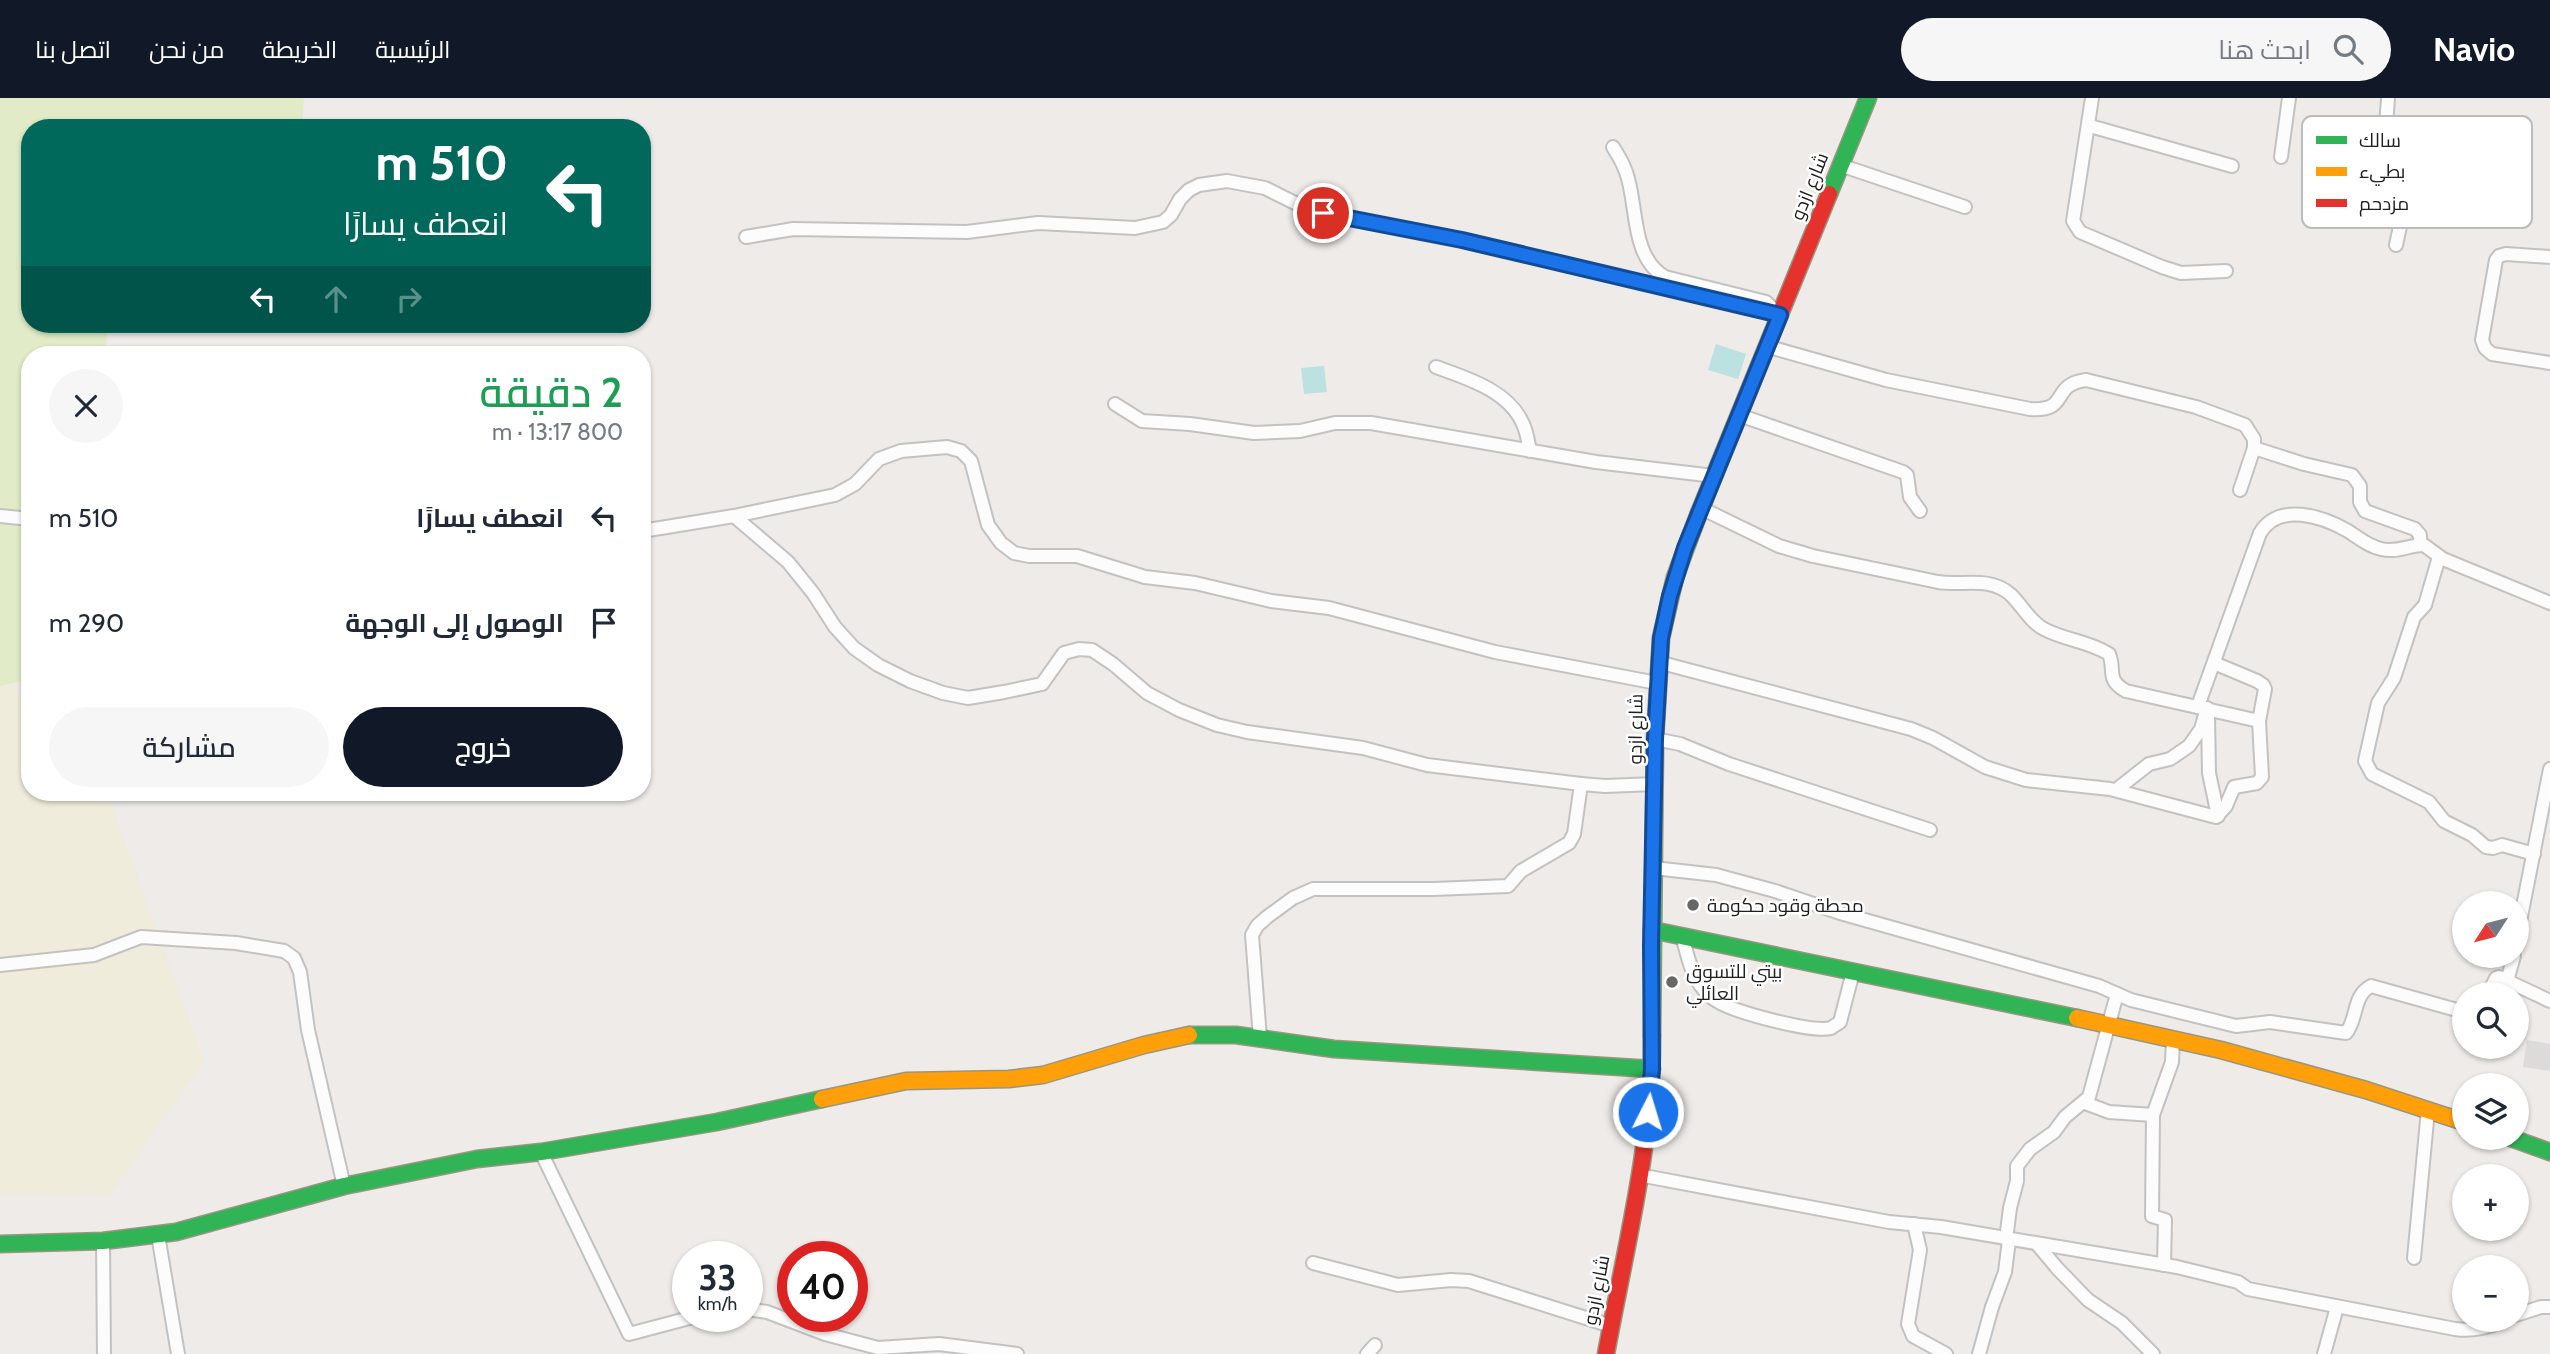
<!DOCTYPE html>
<html lang="ar">
<meta charset="utf-8">
<style>
:root{--surface:#fff;--page:#f6f6f7;--text:#1f2937;--muted:#747a83;--accent:#111827}
body{margin:0;font-family:Cabin,Cairo,sans-serif;background:var(--page);color:var(--text);direction:rtl;height:100vh;display:flex;flex-direction:column;font-size:26px;white-space:nowrap}
*{box-sizing:border-box;margin:0}
p{font-size:23px;color:var(--muted)}
.icon{flex:none;width:38px;height:38px;fill:none;stroke:currentColor;stroke-width:2;stroke-linecap:round;stroke-linejoin:round}
.map{position:relative;flex:1;overflow:hidden;direction:ltr}
.details{position:absolute;left:21px;top:248px;width:630px;height:455px;display:flex;flex-direction:column;background:var(--surface);border-radius:28px;box-shadow:0 2px 5px #0004;direction:rtl}
.details>*{flex:none}
.banner{position:absolute;left:21px;top:21px;width:630px;height:214px;border-radius:28px;box-shadow:0 2px 5px #0004;direction:rtl;background:#00695c;color:#fff;overflow:hidden}
.needle{width:46px;rotate:234deg}
.fabs{position:absolute;left:2452px;top:793px;display:grid;gap:14px}
.fabs a{display:grid;place-items:center;width:77px;height:77px;border-radius:50%;background:var(--surface);box-shadow:0 2px 5px #0004;font-size:35px}
.speed{position:absolute;left:672px;top:1143px;display:flex;gap:14px;font-size:35px;font-weight:700;text-align:center}
.speed>*{display:grid;place-content:center;width:91px;height:91px;border-radius:50%;background:var(--surface);box-shadow:0 2px 5px #0004;line-height:1}
.speed small{font-size:18px;font-weight:400}
.speed .limit{border:10px solid #d22;background:#fff;color:#111}
.pin{position:absolute;display:grid;place-items:center;width:60px;height:60px;color:#fff;margin:-30px;border:4px solid #fff;border-radius:50%;box-shadow:0 2px 7px #0007}
.me{position:absolute;width:77px;margin:-38px;rotate:5deg;stroke-linejoin:round;filter:drop-shadow(0 0 5px #0008)}
.turn{display:flex;align-items:center;gap:24px;height:147px;padding:0 28px;font-size:32px}
.turn .icon{width:91px;height:91px;stroke-width:2.5}
.turn b{display:block;font-size:49px;line-height:60px}
.lanes{display:flex;align-items:center;height:66px;padding:0 28px;background:#0003;justify-content:center;gap:35px;direction:ltr}
.lanes .off{opacity:.35}
.round{display:grid;place-items:center;flex:none;width:74px;height:74px;border-radius:37px;background:var(--page)}
.head{display:flex;align-items:center;justify-content:space-between;height:119px;padding:0 28px}
h1{font-size:42px;font-weight:600;line-height:52px;color:#1e9e55}
.action{display:flex;gap:14px;margin-top:auto;padding:14px 28px}
.action a{flex:1;height:80px;border-radius:42px;background:var(--accent);color:#fff;font-size:28px;font-weight:600;line-height:80px;text-align:center}
.action a+a{background:var(--page);color:var(--text)}
ul{padding:0;list-style:none}
li{display:flex;align-items:center;gap:21px;height:105px;padding:0 28px}
li div{flex:1}
li b{display:block;font-size:26px}
li em{font-style:normal}
header{display:flex;align-items:center;gap:42px;box-sizing:border-box;height:98px;padding:0 35px;background:var(--accent);color:#fff}
header strong{font-size:33px}
nav{display:flex;gap:38px;margin-inline-start:auto;font-size:24px}
.search{width:490px;height:63px;background:var(--page);display:flex;align-items:center;gap:18px;box-sizing:border-box;padding:0 24px;border-radius:38px;color:var(--muted);font-size:26px}
.map>svg:first-child{display:block}
.religious{fill:#dcdbda}
.farmland{fill:#efecdb}
.grass{fill:#e1ebc7}
.water{fill:#bce1e1}
.lines{fill:none;stroke-linecap:round;stroke-linejoin:round}
.street-casing{stroke:#c4c2c1;stroke-width:16}
.fast-casing{stroke:#999680;stroke-width:19}
.slow-casing{stroke:#999680;stroke-width:19}
.jam-casing{stroke:#999680;stroke-width:19}
.street{stroke:#fcfcfc;stroke-width:12}
.fast{stroke:#30b455;stroke-width:16}
.slow{stroke:#ff9f0a;stroke-width:16}
.jam{stroke:#e5322d;stroke-width:16}
.route-casing{stroke:#114b97;stroke-width:18}
.route{stroke:#1a73e8;stroke-width:12}
.poi-dot{fill:#686766;stroke:#fff;stroke-width:2.5}
.labels{text-anchor:middle;stroke-width:5;stroke-linejoin:round;paint-order:stroke}
.street-label{font-size:19px;fill:#202020;stroke:#fff}
.poi-label{font-size:19px;fill:#202020;stroke:#fff;text-anchor:start}
.key{fill:#fff;stroke:#bcbcbc;stroke-width:2}
.key-label{font-size:19px;fill:#202020}
</style>
<header>
<strong>Navio</strong>
<div class="search"><svg class="icon" aria-label="search" viewBox="0 0 24 24"><circle cx="10" cy="10" r="6"/><path d="M15 15l6 6"/></svg>ابحث هنا</div>
<nav><a>الرئيسية</a><a>الخريطة</a><a>من نحن</a><a>اتصل بنا</a></nav>
</header>
<div class="map">
<svg width="2550" height="1256" viewBox="0 0 2550 1256">
<rect width="100%" height="100%" fill="#eeebe8"/>
<polygon class="religious" points="2527,942 2550,946 2550,973 2523,969"/>
<polygon class="farmland" points="0,574 30,605 30,695 105,695 109,700 204,964 108,1098 0,1096"/>
<polygon class="grass" points="0,0 304,0 302,30 30,30 30,226 108,226 105,257 30,257 30,581 0,588"/>
<g class="water">
<polygon points="1716,246 1746,256 1738,281 1708,272"/>
<polygon points="1324,268 1327,294 1304,296 1301,270"/>
</g>
<g class="lines">
<defs>
<g id="street">
<polyline points="2092,0 2073,123 2080,134 2162,169 2181,175 2226,173"/>
<polyline points="2388,0 2385,41 2405,74 2408,91 2396,147"/>
<polyline points="2090,28 2232,68"/>
<path d="M1613,49C1618,57 1623,65 1626,74C1638,106 1630,159 1665,179L1766,204L1771,209L1769,214"/>
<polyline points="2281,59 2289,0"/>
<polyline points="1840,67 1965,109"/>
<polyline points="746,139 793,131 967,134 1038,125 1135,130 1163,124 1171,117 1180,101 1189,92 1199,87 1227,83 1265,90 1303,109 1323,115 1462,142 1780,217"/>
<polyline points="2550,159 2506,156 2499,158 2496,162 2482,242 2485,250 2492,256 2550,265"/>
<path d="M1766,248L1886,282L2030,311C2071,314 2049,287 2086,282L2196,309L2245,327L2254,341V350L2240,392"/>
<path d="M1436,269C1467,280 1509,293 1523,326C1527,334 1528,344 1530,353"/>
<polyline points="1115,306 1142,323 1190,326 1254,335 1300,333 1335,325 1371,325 1596,364 1714,378"/>
<polyline points="1739,317 1903,374 1907,377 1910,399 1920,413"/>
<polyline points="2254,350 2304,366 2352,377 2360,388 2360,404 2365,413 2415,431 2420,437 2420,446"/>
<path d="M1701,410L1779,448L1813,458L1938,484C1963,488 1989,478 2010,496C2022,507 2029,523 2044,531C2064,542 2089,543 2109,556C2116,573 2105,581 2126,593L2259,623"/>
<polyline points="0,418 30,421"/>
<polyline points="734,418 788,464 813,495 835,529 854,550 878,567 910,583 943,595 968,600 1004,594 1042,586 1064,555 1079,551 1092,552 1113,566 1147,595 1179,612 1217,627 1247,634 1363,650 1427,667 1581,686 1605,688 1655,686"/>
<polyline points="642,433 734,418 835,397 855,386 879,361 901,353 947,349 961,353 971,363 988,427 1001,445 1014,455 1029,458 1077,458 1145,479 1195,485 1271,503 1329,510 1495,554 1657,585"/>
<polyline points="2439,459 2425,507 2414,519 2394,580 2378,605 2365,663 2372,676 2429,704 2444,723 2472,737 2486,749 2493,750 2502,747 2534,756"/>
<polyline points="1658,564 1911,631 1933,640 1985,669 2026,682 2110,691 2216,719 2226,708 2234,689 2257,685 2262,679 2259,623 2265,591 2263,587 2257,583 2214,565"/>
<path d="M2198,608L2260,435C2279,404 2322,418 2348,433C2359,440 2368,448 2381,451C2397,455 2409,447 2424,447L2443,461L2550,505"/>
<polyline points="2208,618 2209,675 2218,718"/>
<polyline points="1655,641 1680,646 1729,666 1930,732"/>
<polyline points="2116,692 2149,666 2170,661 2189,648 2201,631 2207,610"/>
<path d="M1654,770L1716,777L1775,793L1840,815L2099,888L2131,902L2236,928L2270,924L2346,935C2358,921 2352,898 2371,888L2464,914"/>
<path d="M1682,838C1687,854 1690,874 1701,888C1705,894 1711,900 1717,903C1734,914 1812,935 1831,930C1832,929 1839,925 1840,924L1853,874"/>
<polyline points="2516,844 2550,671"/>
<polyline points="0,867 94,857 141,839 236,845 284,853 294,860 300,874 308,932 344,1088"/>
<polyline points="2507,883 2514,858"/>
<polyline points="2488,896 2496,880 2499,879 2550,903"/>
<polyline points="1260,940 1252,837 1257,828 1267,819 1293,800 1313,791 1434,791 1508,788 1521,773 1569,745 1574,736 1581,686"/>
<polyline points="2085,1005 2109,1014 2153,1017"/>
<polyline points="541,1054 629,1236 697,1218"/>
<path d="M1639,1077L1889,1124L1941,1129L2177,1169L2238,1184L2248,1191L2455,1231C2474,1234 2488,1229 2506,1222"/>
<polyline points="1914,1126 1920,1152 1908,1226 1913,1238 1946,1256"/>
<polyline points="158,1137 178,1256"/>
<polyline points="2006,1141 2010,1110 2017,1083 2017,1068 2030,1051 2054,1034 2065,1019 2089,999 2117,896"/>
<polyline points="103,1143 104,1256"/>
<polyline points="2037,1146 2057,1170 2088,1202 2122,1225 2153,1256"/>
<polyline points="2414,1160 2428,1012"/>
<polyline points="1313,1165 1398,1187 1451,1182 1469,1183 1611,1228"/>
<polyline points="2164,1167 2165,1122 2152,1118 2153,1017 2172,964 2173,942"/>
<polyline points="747,1211 767,1214 825,1236 878,1250 939,1246 1017,1256"/>
<polyline points="2516,1217 2541,1209 2550,1209"/>
<polyline points="1367,1256 1375,1247"/>
<polyline points="1979,1256 1992,1209 2005,1174 2009,1142"/>
<polyline points="2324,1256 2337,1209"/>
</g>
<g id="fast">
<polyline points="1829,96 1868,0"/>
<polyline points="1652,832 2077,920"/>
<polyline points="1189,937 1236,937 1334,951 1652,971"/>
<polyline points="1652,937 1655,641 1661,540 1675,479 1699,415"/>
<polyline points="2511,1040 2550,1054"/>
<polyline points="0,1146 103,1143 176,1134 344,1088 477,1061 541,1054 717,1024 822,1001"/>
</g>
<g id="slow">
<polyline points="2077,920 2221,952 2366,992 2464,1024"/>
<polyline points="822,1001 906,983 1009,981 1043,977 1144,947 1189,937"/>
</g>
<g id="jam">
<polyline points="1699,415 1829,96"/>
<path d="M1606,1256C1625,1151 1653,1045 1652,937"/>
</g>
</defs>
<use href="#street" class="street-casing"/>
<use href="#fast" class="fast-casing"/>
<use href="#slow" class="slow-casing"/>
<use href="#jam" class="jam-casing"/>
<use href="#street" class="street"/>
<use href="#fast" class="fast"/>
<use href="#slow" class="slow"/>
<use href="#jam" class="jam"/>
</g>
<g class="lines">
<defs>
<polyline id="route" points="1323,115 1462,142 1780,217 1685,450 1670,498 1661,540 1655,641 1651,848 1652,971 1648,1014"/>
</defs>
<use href="#route" class="route-casing"/>
<use href="#route" class="route"/>
</g>
<g class="poi-dot">
<circle cx="1693" cy="807" r="7"/>
<circle cx="1672" cy="884" r="7"/>
</g>
<g class="labels">
<g class="street-label">
<text transform="translate(1809 88) rotate(-68)" y="7">شارع ازدو</text>
<text transform="translate(1635 631) rotate(-89)" y="7">شارع ازدو</text>
<text transform="translate(1596 1192) rotate(-79)" y="7">شارع ازدو</text>
</g>
<g class="poi-label">
<text x="1707" y="814">محطة وقود حكومة</text>
<text x="1686" y="880">بيتي للتسوق<tspan x="1686" dy="22">العائلي</tspan></text>
</g>
</g>
<rect x="2302" y="18" width="230" height="112" rx="10" class="key"/>
<rect x="2316" y="38" width="31" height="8" fill="#30b455"/>
<rect x="2316" y="69" width="31" height="9" fill="#ff9f0a"/>
<rect x="2316" y="101" width="31" height="8" fill="#e5322d"/>
<g class="key-label">
<text x="2359" y="49">سالك</text>
<text x="2359" y="80">بطيء</text>
<text x="2359" y="112">مزدحم</text>
</g>
</svg>
<div class="fabs">
<a><svg class="needle" viewBox="-14 -14 28 28"><path d="M0-13l5 13h-10z" fill="#e53935"/><path d="M0 13l5-13h-10z" fill="#747a83"/></svg></a>
<a><svg class="icon" aria-label="search" viewBox="0 0 24 24"><circle cx="10" cy="10" r="6"/><path d="M15 15l6 6"/></svg></a>
<a><svg class="icon" aria-label="layers" viewBox="0 0 24 24"><path d="M12 4l9 5-9 5-9-5zM3 14l9 5 9-5"/></svg></a>
<a>+</a>
<a>−</a>
</div>
<div class="speed"><div>33<small>km/h</small></div><div class="limit">40</div></div>
<div class="pin" style="left:1323px;top:115px;background:#d93025"><svg class="icon" aria-label="arrive" viewBox="0 0 24 24"><path d="M6 21V4h12l-3 4 3 4H6"/></svg></div>
<svg class="me" style="left:1648px;top:1014px" viewBox="-20 -20 40 40"><circle r="17" fill="#1a73e8" stroke="#fff" stroke-width="3"/><path d="M0-11L8 9 0 5-8 9z" fill="#fff"/></svg>
<div class="banner">
<div class="turn"><svg class="icon" aria-label="left" viewBox="0 0 24 24"><path d="M17 20v-9H6M10 6l-5 5 5 5"/></svg><div><b>510 m</b>انعطف يسارًا</div></div>
<div class="lanes"><svg class="icon" aria-label="left" viewBox="0 0 24 24"><path d="M17 20v-9H6M10 6l-5 5 5 5"/></svg><svg class="icon off" aria-label="ahead" viewBox="0 0 24 24"><path d="M12 20V5M6 11l6-6 6 6"/></svg><svg class="icon off" aria-label="right" viewBox="0 0 24 24"><path d="M7 20v-9h11M14 6l5 5-5 5"/></svg></div>
</div>
<section class="details">
<div class="head"><div><h1>2 دقيقة</h1><p>800 m · 13:17</p></div><a class="round"><svg class="icon" aria-label="close" viewBox="0 0 24 24"><path d="M6 6l12 12M18 6L6 18"/></svg></a></div>
<ul>
<li><svg class="icon" aria-label="left" viewBox="0 0 24 24"><path d="M17 20v-9H6M10 6l-5 5 5 5"/></svg><div><b>انعطف يسارًا</b></div><em>510 m</em></li>
<li><svg class="icon" aria-label="arrive" viewBox="0 0 24 24"><path d="M6 21V4h12l-3 4 3 4H6"/></svg><div><b>الوصول إلى الوجهة</b></div><em>290 m</em></li>
</ul>
<div class="action"><a>خروج</a><a>مشاركة</a></div>
</section>
</div>
